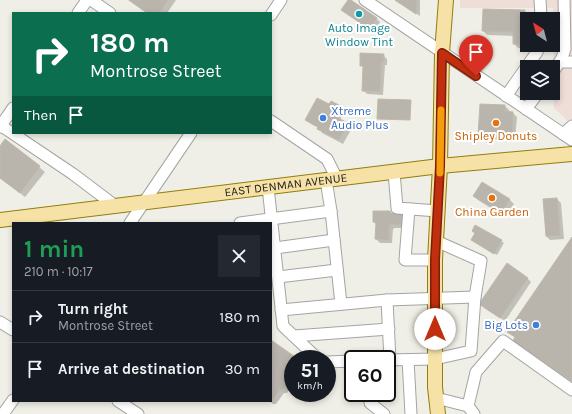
<!DOCTYPE html>
<meta charset="utf-8">
<style>
:root{--surface:#171b24;--page:#242831;--text:#f1f3f6;--muted:#9ea1a6;--line:#363941}
body{margin:0;font-family:Karla,sans-serif;background:var(--page);color:var(--text);height:100vh;display:flex;flex-direction:column;font-size:15px;white-space:nowrap}
*{box-sizing:border-box;margin:0}
p{font-size:13px;color:var(--muted)}
.icon{flex:none;width:22px;height:22px;fill:none;stroke:currentColor;stroke-width:2;stroke-linecap:round;stroke-linejoin:round}
.map{position:relative;flex:1;overflow:hidden}
.sheet{position:absolute;left:12px;top:222px;width:260px;height:180px;display:flex;flex-direction:column;background:var(--surface);border-radius:0px;box-shadow:0 2px 6px #0003}
.sheet>*{flex:none}
.guide{position:absolute;left:12px;top:12px;width:260px;height:122px;border-radius:0px;box-shadow:0 2px 6px #0003;background:#0b6e4f;color:#fff;overflow:hidden}
.needle{width:26px;rotate:324deg}
.controls{position:absolute;left:520px;top:12px;display:grid;gap:8px}
.controls a{display:grid;place-items:center;width:40px;height:40px;border-radius:0px;background:var(--surface);box-shadow:0 2px 6px #0003;font-size:20px}
.speed{position:absolute;left:284px;top:350px;display:flex;gap:8px;font-size:20px;font-weight:700;text-align:center}
.speed>*{display:grid;place-content:center;width:52px;height:52px;border-radius:50%;background:var(--surface);box-shadow:0 2px 6px #0003;line-height:1}
.speed small{font-size:10px;font-weight:400}
.speed .limit{border:2px solid #111;border-radius:6px;background:#fff;color:#111}
.pin{position:absolute;display:grid;place-items:center;width:34px;height:34px;color:#fff;margin:-41px -17px;border-radius:50% 50% 50% 0;rotate:-45deg;box-shadow:0 0 4px #0007}
.pin .icon{rotate:45deg}
.me{position:absolute;width:44px;margin:-22px;rotate:0deg;stroke-linejoin:round;filter:drop-shadow(0 0 3px #0008)}
.turn{display:flex;align-items:center;gap:14px;height:84px;padding:0 12px;font-size:18px}
.turn .icon{width:52px;height:52px;stroke-width:2.5}
.turn b{display:block;font-size:28px;line-height:34px}
.then{display:flex;align-items:center;height:38px;padding:0 12px;background:#0003;gap:8px;font-size:15px}
.round{display:grid;place-items:center;flex:none;width:42px;height:42px;border-radius:0px;background:var(--page)}
.headline{display:flex;align-items:center;justify-content:space-between;height:68px;padding:0 12px}
h1{font-size:24px;font-weight:700;line-height:30px;color:#1e9e55}
ul{padding:0;list-style:none}
li{display:flex;align-items:center;gap:12px;height:52px;padding:0 12px;border-top:1px solid var(--line)}
li div{flex:1}
li b{display:block;font-size:15px}
li em{font-style:normal}
.map>svg:first-child{display:block}
.commercial{fill:#efddd8}
.shadow{fill:#0003}
.building{fill:#b9b5ad;stroke:#c1b8aa}
.lines{fill:none;stroke-linecap:round;stroke-linejoin:round}
.minor-casing{stroke:#a4a4a4;stroke-width:13}
.major-casing{stroke:#917e0b;stroke-width:16}
.minor{stroke:#fff;stroke-width:11}
.major{stroke:#f6e2a6;stroke-width:14}
.route-casing{stroke:#7e1f09;stroke-width:10}
.route{stroke:#c22f0e;stroke-width:7}
.slow{stroke:#f59e0b;stroke-width:7}
.culture-dot{fill:#0f9aa8;stroke:#fff;stroke-width:1.5}
.shop-dot{fill:#3f7fe0;stroke:#fff;stroke-width:1.5}
.food-dot{fill:#e8710a;stroke:#fff;stroke-width:1.5}
.labels{text-anchor:middle;stroke-width:4;stroke-linejoin:round;paint-order:stroke}
.culture-label{font-size:12px;fill:#0d838f;stroke:#fff}
.shop-label{font-size:12px;fill:#366cbe;stroke:#fff;text-anchor:start}
.food-label{font-size:12px;fill:#c56008;stroke:#fff}
.street-label{font-size:12px;fill:#202020;stroke:#fff}
</style>
<div class="map">
<svg width="572" height="414" viewBox="0 0 572 414">
<rect width="100%" height="100%" fill="#f0efe7"/>
<polygon class="commercial" points="460,0 572,0 572,125 554,108 553,8 460,8"/>
<g class="shadow">
<polygon points="128,0 176,0 167,13 147,13"/>
<polygon points="395,0 420,0 420,16 397,2"/>
<polygon points="525,11 528,17 553,17 554,18 553,31 553,19 527,19 527,36 524,35 523,48 518,48 514,44 514,36 487,35 483,31"/>
<polygon points="347,13 376,18 380,22 374,32"/>
<polygon points="383,55 387,59 387,65 385,65 383,95 367,94 363,90 364,68 361,65"/>
<polygon points="410,101 410,120 378,118"/>
<polygon points="329,105 340,107 344,111 340,120 348,124 352,128 343,144 322,133 319,128 311,124 307,120"/>
<polygon points="505,106 509,110 509,112 513,113 517,117 515,140 483,139 479,135"/>
<polygon points="0,148 39,167 45,172 25,197 0,178"/>
<polygon points="483,183 510,200 514,204 505,217 478,200 474,196"/>
<polygon points="557,199 561,203 564,239 550,240 546,236 544,200"/>
<polygon points="390,212 408,228 395,228 393,229 392,243 380,243 376,239 377,225 374,222"/>
<polygon points="473,231 501,241 504,243 497,255 472,240 475,234"/>
<polygon points="572,238 572,382 518,345 514,341 516,338 508,332"/>
<polygon points="527,278 531,282 505,321 484,308"/>
<polygon points="271,340 296,359 293,359 293,384 287,393 284,393 276,404 273,404 269,401 271,401"/>
</g>
<g class="building">
<polygon points="129,0 168,0 159,13 147,13"/>
<polygon points="348,0 351,0 377,18 369,29 341,10"/>
<polygon points="395,0 417,0 416,14"/>
<polygon points="483,9 525,10 524,32 520,32 520,44 513,44 513,32 482,31"/>
<polygon points="525,16 553,16 553,25 553,19 527,19 527,30 524,30"/>
<polygon points="360,53 384,54 383,62 381,62 380,91 362,91 363,66 360,66"/>
<polygon points="317,98 329,104 331,101 341,106 336,117 348,123 339,140 317,129 318,127 305,120"/>
<polygon points="378,99 411,100 410,120 377,119"/>
<polygon points="480,104 505,105 505,111 513,112 512,137 478,135"/>
<polygon points="5,139 40,166 20,193 0,178 0,146"/>
<polygon points="482,182 510,199 501,213 473,196"/>
<polygon points="557,198 560,235 546,236 543,199"/>
<polygon points="373,211 390,211 391,213 405,214 404,225 391,224 389,225 389,240 375,239 376,223 373,222"/>
<polygon points="475,225 502,240 494,254 471,240 475,233 472,231"/>
<polygon points="572,237 572,381 513,341 515,337 507,332"/>
<polygon points="507,263 528,278 500,318 479,304"/>
<polygon points="271,340 298,359 293,359 293,375 283,389 280,390 271,400"/>
</g>
<g class="lines">
<defs>
<g id="minor">
<polyline points="91,0 110,13"/>
<polyline points="365,0 572,140"/>
<polyline points="540,0 541,16"/>
<polyline points="78,13 87,0"/>
<polyline points="271,15 281,0"/>
<polyline points="560,62 572,62"/>
<polyline points="553,72 562,58 565,49 564,0"/>
<polyline points="506,96 537,52 540,45"/>
<polyline points="526,109 538,93"/>
<polyline points="271,121 327,159 337,179"/>
<polyline points="0,125 73,174 114,205"/>
<polyline points="0,127 13,108"/>
<polyline points="563,134 572,126"/>
<polyline points="394,172 397,208 438,211"/>
<polyline points="268,187 283,326 318,359"/>
<polyline points="409,209 405,260 435,260"/>
<polyline points="331,211 341,304"/>
<polyline points="130,223 191,133"/>
<polyline points="240,223 331,211 326,180"/>
<polyline points="275,248 334,240"/>
<polyline points="278,277 337,270"/>
<polyline points="387,300 390,360"/>
<polyline points="281,310 387,300 475,297"/>
<polyline points="0,322 13,330"/>
<polyline points="294,336 389,329"/>
<polyline points="387,360 435,359 471,351 475,297 481,261 436,241"/>
<polyline points="408,360 411,414"/>
<polyline points="327,362 353,361"/>
<polyline points="370,393 370,403 384,414"/>
<polyline points="436,398 468,406 476,372 503,341 572,390"/>
<polyline points="118,401 138,414"/>
<polyline points="468,406 474,414"/>
<polyline points="3,414 13,400"/>
</g>
<g id="major">
<path id="s1" d="M0,220L440,166L572,154"/>
<polyline points="438,414 435,387 435,260 440,166 442,53 446,0"/>
</g>
</defs>
<use href="#minor" class="minor-casing"/>
<use href="#major" class="major-casing"/>
<use href="#minor" class="minor"/>
<use href="#major" class="major"/>
</g>
<g class="lines">
<defs>
<polyline id="route" points="435,329 435,260 440,166 442,53 476,76"/>
</defs>
<use href="#route" class="route-casing"/>
<use href="#route" class="route"/>
<polyline class="slow" points="440,173 441,110"/>
</g>
<circle class="culture-dot" cx="359" cy="14" r="4"/>
<g class="shop-dot">
<circle cx="323" cy="118" r="4"/>
<circle cx="536" cy="325" r="4"/>
</g>
<g class="food-dot">
<circle cx="496" cy="123" r="4"/>
<circle cx="492" cy="198" r="4"/>
</g>
<g class="labels">
<g class="culture-label">
<text x="359" y="32">Auto Image<tspan x="359" dy="14">Window Tint</tspan></text>
</g>
<g class="shop-label">
<text x="331" y="115">Xtreme<tspan x="331" dy="14">Audio Plus</tspan></text>
<text x="528" y="329" text-anchor="end">Big Lots</text>
</g>
<g class="food-label">
<text x="496" y="140">Shipley Donuts</text>
<text x="492" y="216">China Garden</text>
</g>
<g class="street-label">
<text dy="4" stroke="none"><textPath href="#s1" startOffset="288">EAST DENMAN AVENUE</textPath></text>
</g>
</g>
</svg>
<div class="controls">
<a><svg class="needle" viewBox="-14 -14 28 28"><path d="M0-13l5 13h-10z" fill="#e53935"/><path d="M0 13l5-13h-10z" fill="#9ea1a6"/></svg></a>
<a><svg class="icon" aria-label="layers" viewBox="0 0 24 24"><path d="M12 4l9 5-9 5-9-5zM3 14l9 5 9-5"/></svg></a>
</div>
<div class="speed"><div>51<small>km/h</small></div><div class="limit">60</div></div>
<div class="pin" style="left:476px;top:76px;background:#d93025"><svg class="icon" aria-label="arrive" viewBox="0 0 24 24"><path d="M6 21V4h12l-3 4 3 4H6"/></svg></div>
<svg class="me" style="left:435px;top:329px" viewBox="-20 -20 40 40"><circle r="19" fill="#fff"/><path d="M0-13L10 11 0 6-10 11z" fill="#c22f0e"/></svg>
<div class="guide">
<div class="turn"><svg class="icon" aria-label="right" viewBox="0 0 24 24"><path d="M7 20v-9h11M14 6l5 5-5 5"/></svg><div><b>180 m</b>Montrose Street</div></div>
<div class="then">Then<svg class="icon" aria-label="arrive" viewBox="0 0 24 24"><path d="M6 21V4h12l-3 4 3 4H6"/></svg></div>
</div>
<section class="sheet">
<div class="headline"><div><h1>1 min</h1><p>210 m · 10:17</p></div><a class="round"><svg class="icon" aria-label="close" viewBox="0 0 24 24"><path d="M6 6l12 12M18 6L6 18"/></svg></a></div>
<ul>
<li><svg class="icon" aria-label="right" viewBox="0 0 24 24"><path d="M7 20v-9h11M14 6l5 5-5 5"/></svg><div><b>Turn right</b><p>Montrose Street</p></div><em>180 m</em></li>
<li><svg class="icon" aria-label="arrive" viewBox="0 0 24 24"><path d="M6 21V4h12l-3 4 3 4H6"/></svg><div><b>Arrive at destination</b></div><em>30 m</em></li>
</ul>
</section>
</div>
